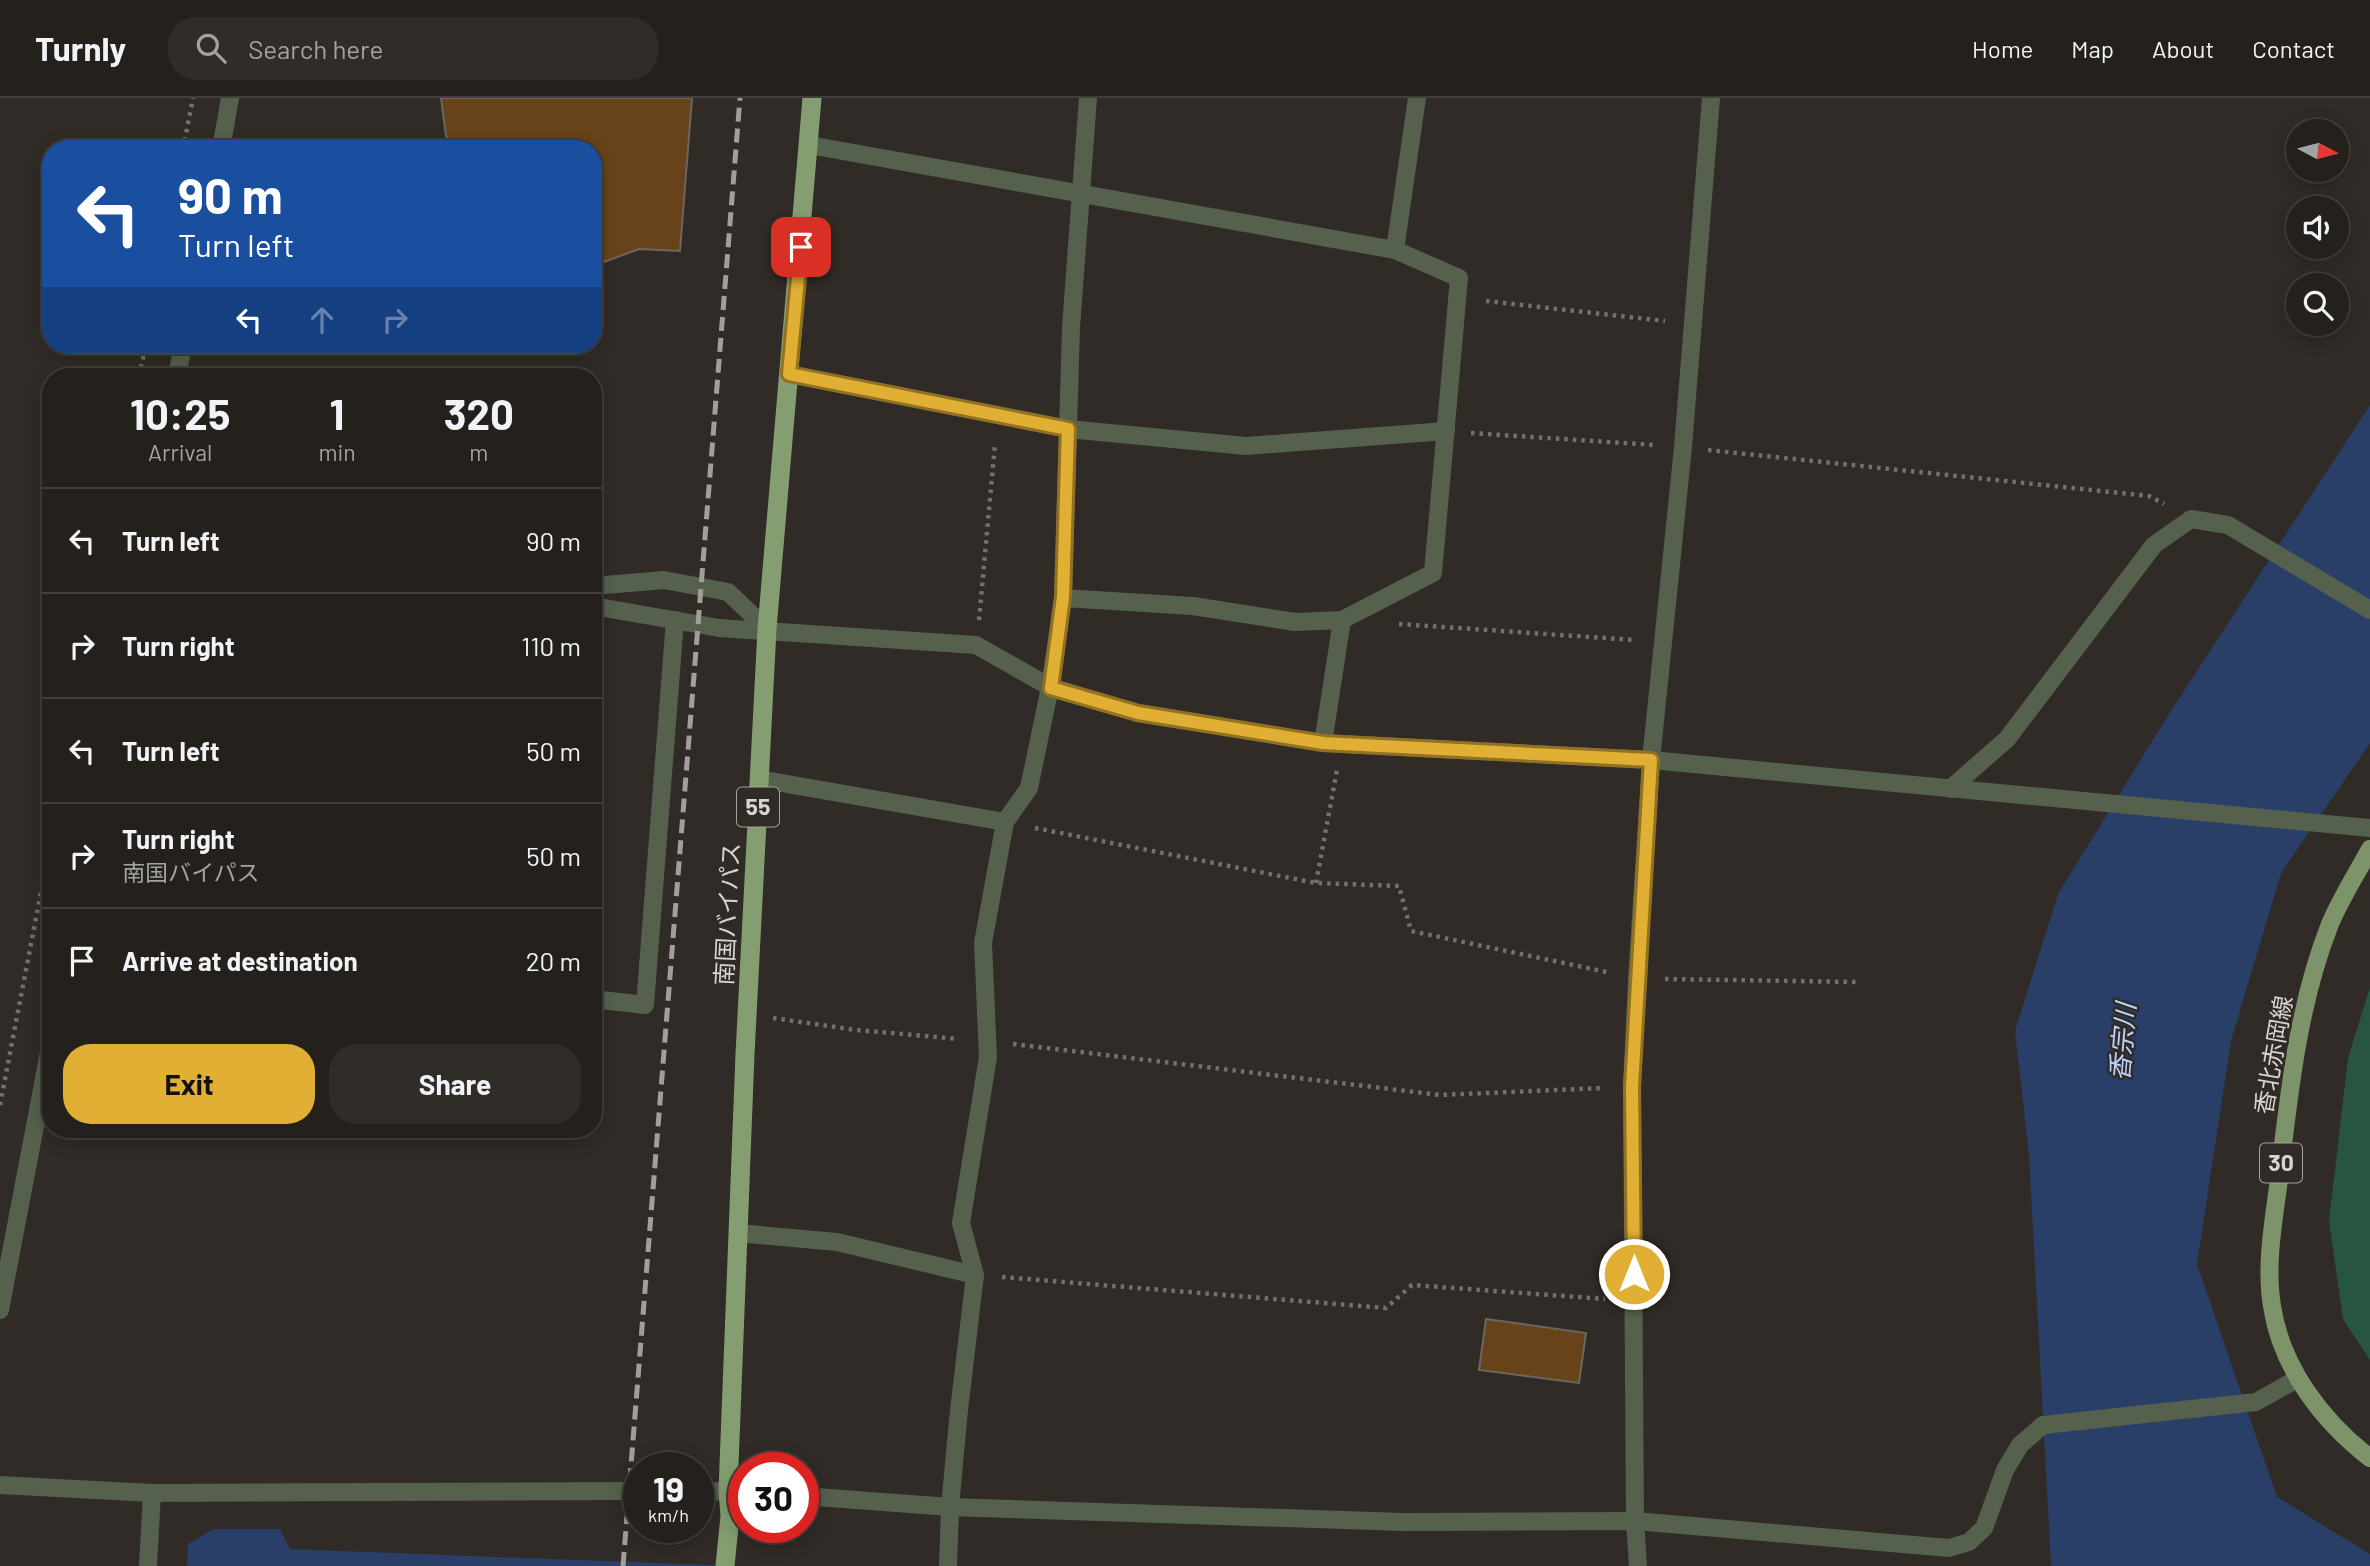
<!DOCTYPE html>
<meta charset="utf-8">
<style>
:root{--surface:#24201c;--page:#302d29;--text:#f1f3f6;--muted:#a3a3a3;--line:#413e3b;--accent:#e1af34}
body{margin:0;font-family:Barlow,"Noto Sans JP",sans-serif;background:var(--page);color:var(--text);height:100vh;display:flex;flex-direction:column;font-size:26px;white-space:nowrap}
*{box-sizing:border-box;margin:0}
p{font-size:23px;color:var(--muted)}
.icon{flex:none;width:38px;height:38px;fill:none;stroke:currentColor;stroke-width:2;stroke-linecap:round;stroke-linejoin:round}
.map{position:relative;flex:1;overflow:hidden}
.drawer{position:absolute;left:42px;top:270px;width:560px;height:770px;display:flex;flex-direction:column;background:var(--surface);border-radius:28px;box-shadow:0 4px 18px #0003,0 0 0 2px var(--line)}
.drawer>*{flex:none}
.top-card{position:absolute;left:42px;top:42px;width:560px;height:214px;border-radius:28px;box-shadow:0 4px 18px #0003,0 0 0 2px var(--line);background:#1a4fa0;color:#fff;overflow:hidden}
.needle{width:46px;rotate:97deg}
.controls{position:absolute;left:2286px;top:21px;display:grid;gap:14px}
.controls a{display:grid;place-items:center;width:63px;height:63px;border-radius:50%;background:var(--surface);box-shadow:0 4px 18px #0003,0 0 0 2px var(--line);font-size:35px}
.speed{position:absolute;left:623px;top:1354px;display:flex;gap:14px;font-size:35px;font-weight:700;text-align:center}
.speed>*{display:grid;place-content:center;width:91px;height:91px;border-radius:50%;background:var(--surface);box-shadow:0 4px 18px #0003,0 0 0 2px var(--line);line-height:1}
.speed small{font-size:18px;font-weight:400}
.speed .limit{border:10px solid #d22;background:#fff;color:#111}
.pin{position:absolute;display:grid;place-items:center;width:60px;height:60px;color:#fff;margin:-30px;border-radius:14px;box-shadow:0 4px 10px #0006}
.me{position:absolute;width:77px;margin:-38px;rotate:0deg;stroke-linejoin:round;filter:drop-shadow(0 0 5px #0008)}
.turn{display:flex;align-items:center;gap:24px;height:147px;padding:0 21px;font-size:32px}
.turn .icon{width:91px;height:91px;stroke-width:2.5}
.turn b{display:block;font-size:49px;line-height:60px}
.lanes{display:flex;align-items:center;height:66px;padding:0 21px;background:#0003;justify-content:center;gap:35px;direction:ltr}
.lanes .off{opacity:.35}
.eta{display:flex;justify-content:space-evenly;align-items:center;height:119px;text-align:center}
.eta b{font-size:42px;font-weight:700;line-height:49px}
.cta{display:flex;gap:14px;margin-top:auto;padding:14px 21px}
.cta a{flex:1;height:80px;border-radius:28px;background:var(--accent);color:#111;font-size:28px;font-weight:700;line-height:80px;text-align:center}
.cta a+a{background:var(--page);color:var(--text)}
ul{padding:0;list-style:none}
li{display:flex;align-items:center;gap:21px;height:105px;padding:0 21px;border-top:2px solid var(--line)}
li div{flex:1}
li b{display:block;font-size:26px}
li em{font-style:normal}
header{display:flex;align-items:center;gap:42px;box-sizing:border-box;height:98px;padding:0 35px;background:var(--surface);border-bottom:2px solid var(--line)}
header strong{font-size:33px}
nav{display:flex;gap:38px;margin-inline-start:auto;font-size:24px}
.search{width:490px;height:63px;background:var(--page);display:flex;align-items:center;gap:18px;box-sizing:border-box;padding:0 24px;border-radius:28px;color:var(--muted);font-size:26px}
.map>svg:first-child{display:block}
.green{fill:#275540}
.water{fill:#2a3f68}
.building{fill:#684319;stroke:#6c6661;stroke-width:2}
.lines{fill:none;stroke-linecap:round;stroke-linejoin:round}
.path{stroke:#75706c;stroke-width:4.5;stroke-dasharray:3.5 5;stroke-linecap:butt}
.minor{stroke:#55604d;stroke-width:18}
.primary{stroke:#7d946b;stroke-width:18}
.trunk{stroke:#849e71;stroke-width:19}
.rail{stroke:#a29e9a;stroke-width:5;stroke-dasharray:14 7;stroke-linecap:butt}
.route-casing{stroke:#927222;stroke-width:18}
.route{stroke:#e1af34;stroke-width:12}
.labels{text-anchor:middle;stroke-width:5;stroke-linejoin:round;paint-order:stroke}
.shield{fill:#302b26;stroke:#a6a19e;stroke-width:2}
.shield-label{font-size:23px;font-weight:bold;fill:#d8d4d1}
.street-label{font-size:24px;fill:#d8d4d1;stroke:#302b26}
.water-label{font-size:26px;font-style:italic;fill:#bcd2fc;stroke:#302b26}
</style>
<header>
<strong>Turnly</strong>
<div class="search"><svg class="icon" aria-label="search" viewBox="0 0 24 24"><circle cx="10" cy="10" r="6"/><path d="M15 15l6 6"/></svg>Search here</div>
<nav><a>Home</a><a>Map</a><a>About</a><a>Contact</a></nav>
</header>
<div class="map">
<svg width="2370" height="1468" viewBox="0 0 2370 1468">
<rect width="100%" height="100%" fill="#302b26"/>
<polygon class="green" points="2370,889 2370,1262 2343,1221 2329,1123 2348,960"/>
<g class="water">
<polygon points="2370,307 2370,645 2281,775 2231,943 2197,1166 2277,1399 2370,1456 2370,1468 2051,1468 2029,1057 2015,933 2058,796 2167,619"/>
<polygon points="213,1431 280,1431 290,1451 736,1468 187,1468 188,1446"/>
</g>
<g class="building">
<polygon points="441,0 692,0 680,153 639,151 593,168 593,51 452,51 446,38"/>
<polygon points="1486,1221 1586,1235 1579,1285 1479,1272"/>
</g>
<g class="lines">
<g class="path">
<polyline points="183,51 193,0"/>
<polyline points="1486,203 1665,223"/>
<polyline points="139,278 146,247"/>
<polyline points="1471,335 1654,347"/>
<polyline points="1708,352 2149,398 2164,406"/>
<polyline points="979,522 995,346"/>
<polyline points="1399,526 1634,542"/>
<polyline points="1035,730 1316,785 1399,788 1411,833 1611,875"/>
<polyline points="1316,785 1337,672"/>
<polyline points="1665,881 1857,884"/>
<polyline points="773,920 856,932 959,941"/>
<polyline points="1013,946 1440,997 1603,990"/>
<polyline points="0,1007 51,742"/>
<polyline points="1002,1179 1386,1210 1412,1187 1605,1201"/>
</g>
<g class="minor">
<polyline points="809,47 1395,152 1459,180 1433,475 1342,522 1323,645"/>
<polyline points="221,51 230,0"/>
<polyline points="1395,152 1417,0"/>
<polyline points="789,276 1068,331 1246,348 1446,333"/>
<polyline points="177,278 183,247"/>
<polyline points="593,488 664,482 728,494 767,531"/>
<polyline points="1063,500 1193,508 1295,524 1342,522"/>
<polyline points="593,508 719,530 976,547 1050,589 1138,615 1323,645 1651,662 2370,730"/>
<polyline points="759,681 1005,724 983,845 988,959 961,1125 975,1177 959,1312 950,1409 948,1468"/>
<polyline points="1950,691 2007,641 2154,447 2191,421 2228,427 2370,512"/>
<polyline points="1005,724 1029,690 1050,589 1063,500 1071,229 1088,0"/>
<polyline points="593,901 645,907 675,522"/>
<polyline points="738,1135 837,1144 975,1177"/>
<polyline points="0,1212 51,944"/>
<polyline points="0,1387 152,1395 148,1468"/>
<polyline points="698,1393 744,1394"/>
<polyline points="152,1395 639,1393"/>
<polyline points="803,1398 950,1409 1403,1424 1635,1423 1949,1450 1969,1444 1984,1430 2005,1372 2020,1347 2043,1327 2256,1304 2297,1281"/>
<polyline points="1638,1468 1635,1423 1632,989 1637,881 1651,662 1683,349 1711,0"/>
</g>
<path class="primary" d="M2370,751C2357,775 2341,800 2330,826C2298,907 2289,995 2279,1081C2274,1122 2265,1166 2272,1208C2281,1269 2322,1323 2370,1360"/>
<polyline class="trunk" points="725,1468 730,1418 728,1393 745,956 767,531 812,0"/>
<polyline class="rail" points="623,1468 740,0"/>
</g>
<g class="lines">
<defs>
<polyline id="route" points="801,149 789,276 1068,331 1063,499 1051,590 1138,615 1323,645 1651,662 1632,989 1634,1176"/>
</defs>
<use href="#route" class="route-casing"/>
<use href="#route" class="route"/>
</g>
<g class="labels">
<g class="shield">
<rect x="737" y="689.5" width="42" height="39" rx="5"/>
<rect x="2260" y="1045.5" width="42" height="39" rx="5"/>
</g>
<g class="shield-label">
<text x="758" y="717">55</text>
<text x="2281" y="1073">30</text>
</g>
<g class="street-label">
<text transform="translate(728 816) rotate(-87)" y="8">南国バイパス</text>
<text transform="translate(2274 957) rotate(-80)" y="8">香北赤岡線</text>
</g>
<g class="water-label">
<text transform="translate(2123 944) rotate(-85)" y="9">香宗川</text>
</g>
</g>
</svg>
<div class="controls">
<a><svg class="needle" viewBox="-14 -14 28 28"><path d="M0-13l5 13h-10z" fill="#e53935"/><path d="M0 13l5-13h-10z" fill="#a3a3a3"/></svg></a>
<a><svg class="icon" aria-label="sound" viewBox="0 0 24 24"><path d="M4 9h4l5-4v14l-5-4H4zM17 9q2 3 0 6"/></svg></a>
<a><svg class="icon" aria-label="search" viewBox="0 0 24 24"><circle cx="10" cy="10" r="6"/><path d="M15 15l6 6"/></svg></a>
</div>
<div class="speed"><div>19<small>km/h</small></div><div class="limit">30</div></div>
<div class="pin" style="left:801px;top:149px;background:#d93025"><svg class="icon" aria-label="arrive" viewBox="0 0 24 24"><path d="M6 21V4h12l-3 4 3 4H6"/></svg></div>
<svg class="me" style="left:1634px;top:1176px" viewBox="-20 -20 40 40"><circle r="17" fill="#e1af34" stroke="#fff" stroke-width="3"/><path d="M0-11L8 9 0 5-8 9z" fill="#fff"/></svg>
<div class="top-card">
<div class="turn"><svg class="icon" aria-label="left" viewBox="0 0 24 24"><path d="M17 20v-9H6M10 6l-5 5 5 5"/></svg><div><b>90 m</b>Turn left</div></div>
<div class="lanes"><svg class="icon" aria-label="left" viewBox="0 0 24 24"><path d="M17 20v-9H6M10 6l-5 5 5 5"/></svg><svg class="icon off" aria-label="ahead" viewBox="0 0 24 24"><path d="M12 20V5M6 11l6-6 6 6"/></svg><svg class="icon off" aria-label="right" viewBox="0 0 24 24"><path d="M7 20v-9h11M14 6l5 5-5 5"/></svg></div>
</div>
<section class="drawer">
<div class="eta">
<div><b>10:25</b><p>Arrival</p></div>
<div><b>1</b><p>min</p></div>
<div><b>320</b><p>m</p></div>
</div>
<ul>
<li><svg class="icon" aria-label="left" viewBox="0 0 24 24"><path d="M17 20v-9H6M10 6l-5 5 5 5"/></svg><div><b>Turn left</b></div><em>90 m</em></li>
<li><svg class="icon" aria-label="right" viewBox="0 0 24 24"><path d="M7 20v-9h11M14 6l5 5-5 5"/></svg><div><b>Turn right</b></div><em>110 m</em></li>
<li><svg class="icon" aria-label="left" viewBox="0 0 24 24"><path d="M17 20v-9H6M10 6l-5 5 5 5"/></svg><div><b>Turn left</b></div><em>50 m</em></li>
<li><svg class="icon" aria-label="right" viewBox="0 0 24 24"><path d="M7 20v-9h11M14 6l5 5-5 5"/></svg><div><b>Turn right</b><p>南国バイパス</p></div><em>50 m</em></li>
<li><svg class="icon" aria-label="arrive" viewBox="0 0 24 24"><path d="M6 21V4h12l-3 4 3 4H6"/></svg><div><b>Arrive at destination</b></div><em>20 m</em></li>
</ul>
<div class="cta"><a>Exit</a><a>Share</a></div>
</section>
</div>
